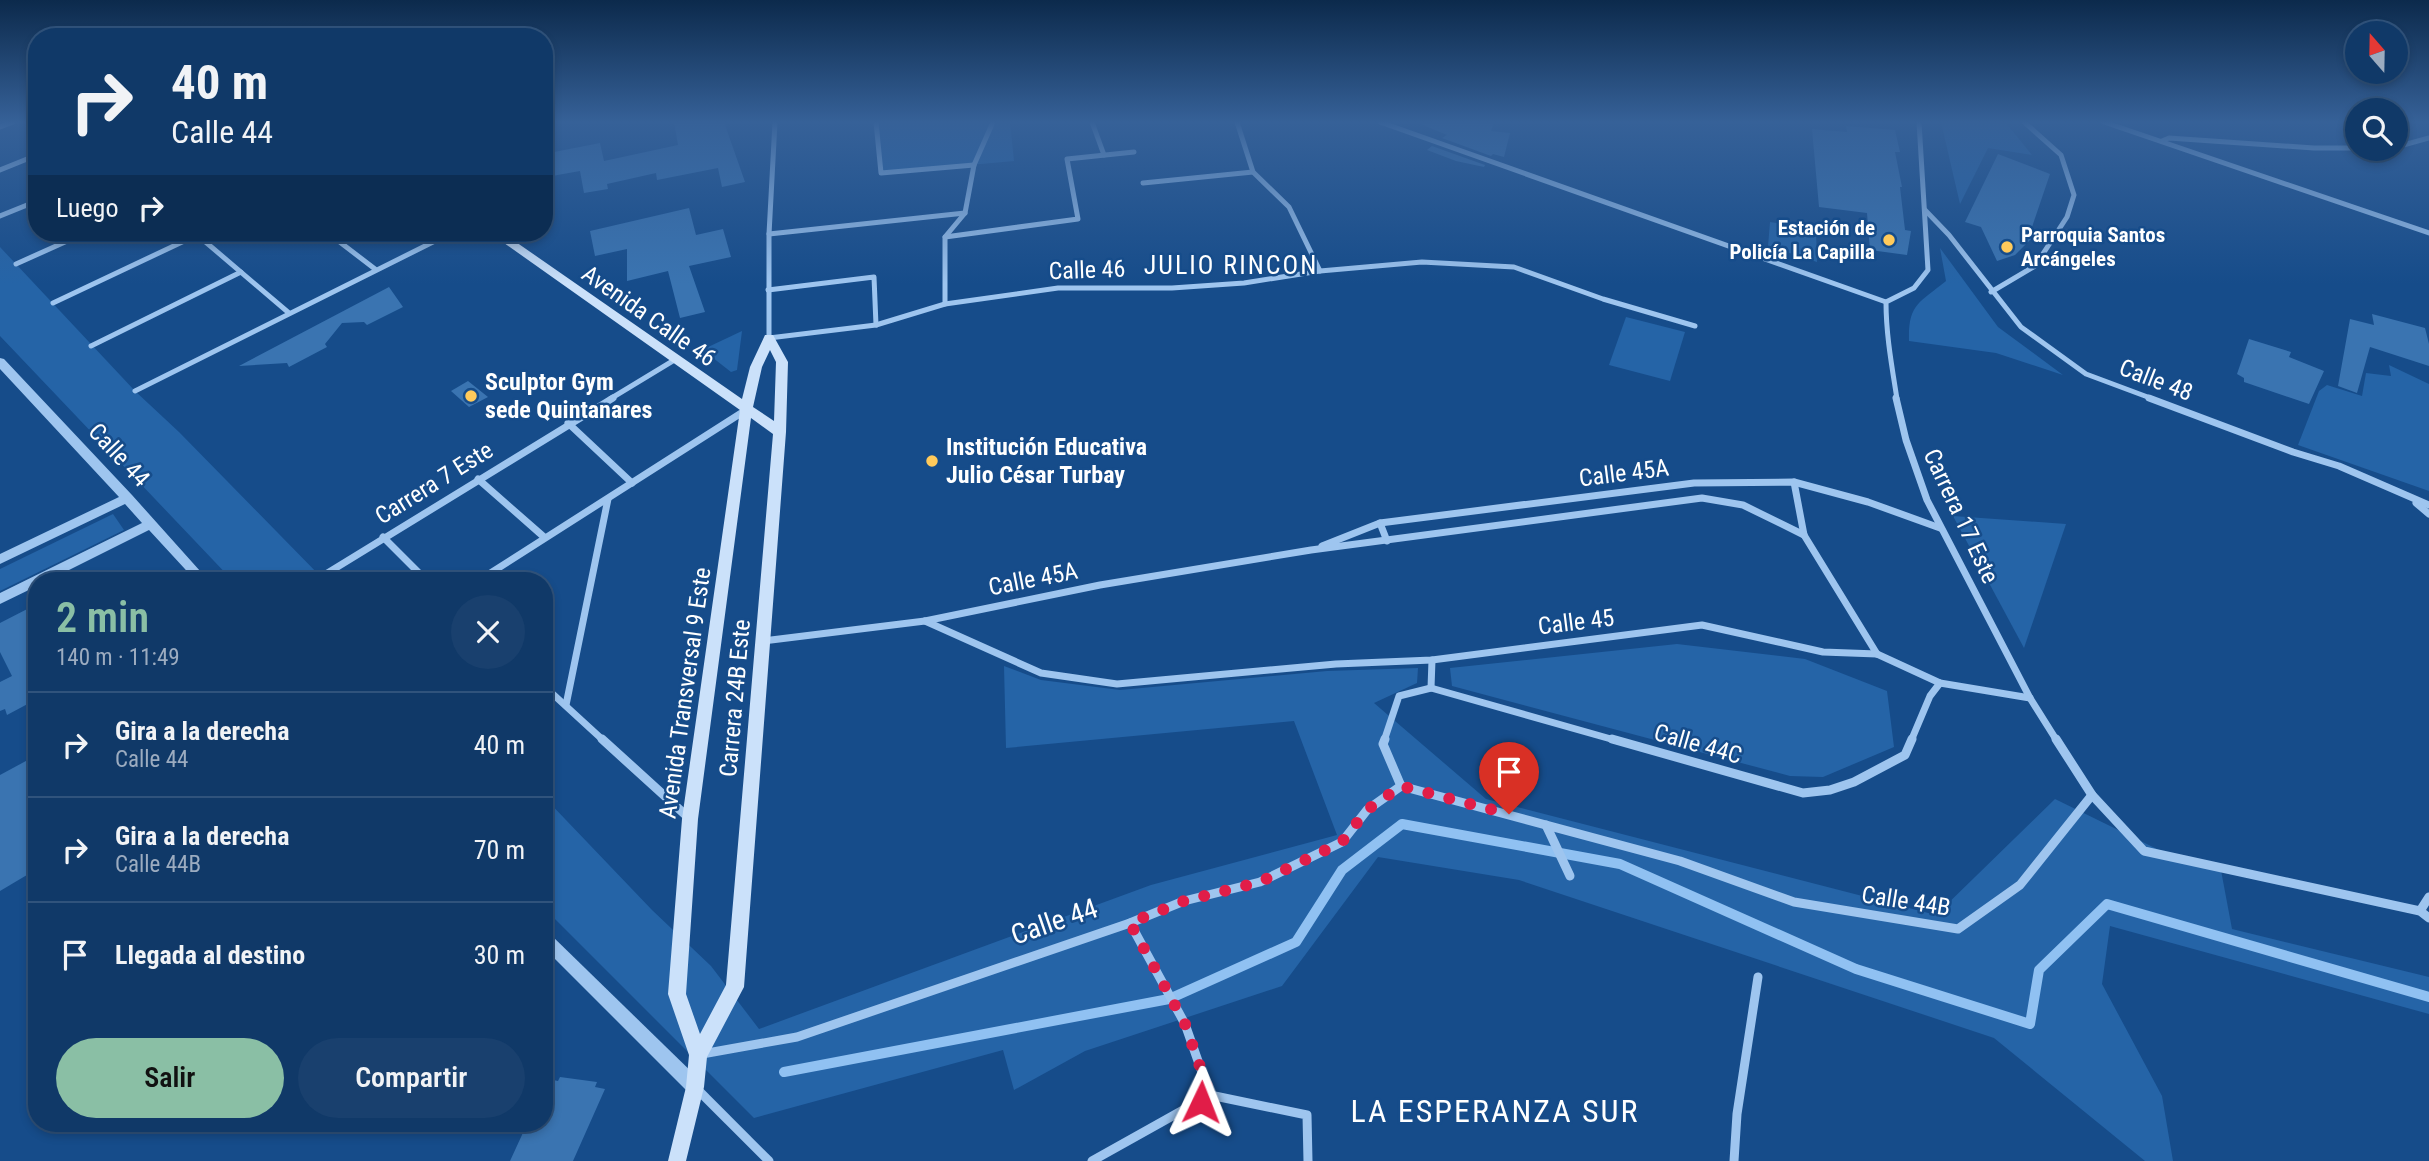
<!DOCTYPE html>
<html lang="es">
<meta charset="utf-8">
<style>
:root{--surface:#103968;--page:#19406e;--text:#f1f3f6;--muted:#9cacc0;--line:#30537c;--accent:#8abfa5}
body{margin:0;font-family:"Roboto Condensed",sans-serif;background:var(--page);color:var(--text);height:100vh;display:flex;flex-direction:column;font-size:26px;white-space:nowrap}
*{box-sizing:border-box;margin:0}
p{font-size:23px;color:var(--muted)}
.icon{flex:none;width:38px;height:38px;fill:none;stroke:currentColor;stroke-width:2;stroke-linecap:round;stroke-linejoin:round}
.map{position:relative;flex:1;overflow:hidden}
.panel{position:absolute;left:28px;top:572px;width:525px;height:560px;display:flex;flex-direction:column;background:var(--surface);border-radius:28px;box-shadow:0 4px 10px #0003,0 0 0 2px var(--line)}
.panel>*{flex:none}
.top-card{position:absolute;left:28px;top:28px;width:525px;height:214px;border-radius:28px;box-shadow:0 4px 10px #0003,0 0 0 2px var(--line);background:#103968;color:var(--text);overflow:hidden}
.needle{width:46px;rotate:340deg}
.controls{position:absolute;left:2345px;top:21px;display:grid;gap:14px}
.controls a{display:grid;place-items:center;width:63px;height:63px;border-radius:50%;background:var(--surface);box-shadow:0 4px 10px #0003,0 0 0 2px var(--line);font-size:35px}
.pin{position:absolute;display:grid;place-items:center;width:60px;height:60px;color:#fff;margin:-72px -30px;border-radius:50% 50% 50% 0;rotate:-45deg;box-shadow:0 0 7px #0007}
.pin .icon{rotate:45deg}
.me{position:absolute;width:77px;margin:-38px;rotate:2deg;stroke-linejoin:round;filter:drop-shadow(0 0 5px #0008)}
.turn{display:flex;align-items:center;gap:24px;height:147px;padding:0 28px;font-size:32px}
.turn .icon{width:91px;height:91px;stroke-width:2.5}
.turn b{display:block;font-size:49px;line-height:60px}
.then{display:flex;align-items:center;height:66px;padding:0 28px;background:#0003;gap:14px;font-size:26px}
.round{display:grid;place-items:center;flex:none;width:74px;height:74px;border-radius:37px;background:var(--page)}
.head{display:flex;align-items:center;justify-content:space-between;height:119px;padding:0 28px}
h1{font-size:42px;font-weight:600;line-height:52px;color:var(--accent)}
.cta{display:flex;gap:14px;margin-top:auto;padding:14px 28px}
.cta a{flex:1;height:80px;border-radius:42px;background:var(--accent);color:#111;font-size:28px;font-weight:600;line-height:80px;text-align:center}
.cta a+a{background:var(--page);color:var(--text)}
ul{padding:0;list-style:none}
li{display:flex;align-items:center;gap:21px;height:105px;padding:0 28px;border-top:2px solid var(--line)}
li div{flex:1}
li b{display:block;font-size:26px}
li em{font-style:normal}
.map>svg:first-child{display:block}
.green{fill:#2564a7}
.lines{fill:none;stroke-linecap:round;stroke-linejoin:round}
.stream{stroke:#90c1f2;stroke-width:10}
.building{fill:#3a74b1}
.pedestrian{stroke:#9ec5ef;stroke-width:5}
.minor-far2{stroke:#9ec5ef;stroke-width:5}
.minor-far1{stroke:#9ec5ef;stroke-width:7}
.minor{stroke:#9ec5ef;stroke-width:9}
.tertiary{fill:#9ec5ef;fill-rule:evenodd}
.secondary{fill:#cbe1fa;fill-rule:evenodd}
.route{stroke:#e11d48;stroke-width:12;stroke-dasharray:0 21.6}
.poi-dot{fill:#ffca5b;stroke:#164c8a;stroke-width:2.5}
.labels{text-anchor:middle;stroke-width:5;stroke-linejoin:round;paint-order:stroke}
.far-poi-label{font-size:21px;font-weight:bold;fill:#fff;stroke:#164c8a;text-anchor:end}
.street-label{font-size:24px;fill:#fff;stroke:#164c8a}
.poi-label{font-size:24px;font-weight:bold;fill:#fff;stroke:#164c8a;text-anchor:start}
.neighbourhood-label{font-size:26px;letter-spacing:2px;fill:#fff;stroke:#164c8a}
.near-street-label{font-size:28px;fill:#fff;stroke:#164c8a}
.near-neighbourhood-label{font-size:32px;letter-spacing:2px;fill:#fff;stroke:#164c8a}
</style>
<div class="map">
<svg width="2429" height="1161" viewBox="0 0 2429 1161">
<rect width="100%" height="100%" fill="#164c8a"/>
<g class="green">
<polygon points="895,122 1010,122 1014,161 882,173 878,124"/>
<polygon points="1941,122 2005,122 2032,155 1988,148 1960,204"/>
<polygon points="1770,222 1816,229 1817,262 1768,246"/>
<polygon points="0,247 135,391 179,432 325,581 233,581 0,336"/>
<path d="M1940,248L1998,327L2063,375L1996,353L1909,341C1908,304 1919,303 1946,281Z"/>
<polygon points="1626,317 1685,332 1670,381 1609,365"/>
<polygon points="742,331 737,370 731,372 708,354 706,348"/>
<polygon points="2389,365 2429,384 2429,491 2298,445 2319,391 2327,385 2362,396 2366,373 2391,376"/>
<polygon points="113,514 124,530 0,591 0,569"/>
<polygon points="1953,516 2066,524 2024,648"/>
<polygon points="1677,644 1805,659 1887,691 1894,747 1823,777 1790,776 1452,686 1450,668"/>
<polygon points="1004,666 1041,680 1120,690 1327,671 1418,668 1417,683 1374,703 1486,799 1936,915 2055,799 2159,850 2220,865 2232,929 2429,977 2429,1014 2110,926 2102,984 2162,1096 2173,1161 2145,1161 1994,1038 1519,880 1378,857 1282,986 1085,1051 1014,1090 1003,1050 754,1118 544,908 544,797 652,910 711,966 759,1029 1151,885 1337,835 1294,721 1006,748"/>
</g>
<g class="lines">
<polyline class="stream" points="784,1072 1169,999 1296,942 1342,870 1402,824 1620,864 1856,969 2030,1024 2039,970 2107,904 2429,997"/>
</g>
<g class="building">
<polygon points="674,122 724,122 745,182 722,187 718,168 657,180 656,173 607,184 608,189 584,193 580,171 552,176 549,153 600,143 604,161 678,145"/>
<polygon points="1416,122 1494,122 1491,131 1510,133 1504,157 1493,154 1491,156 1442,138 1447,135"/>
<polygon points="1846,126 1895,130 1900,152 1895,152 1902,187 1900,187 1905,230 1911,231 1907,255 1870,250 1867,213 1819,207 1812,129 1847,132"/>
<polygon points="1432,146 1485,165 1484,167 1456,161 1427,150"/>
<polygon points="1998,154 2050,174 2030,233 2036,234 2015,255 1997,261 1981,227 1965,222"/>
<polygon points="689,208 696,235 723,229 731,257 689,266 705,312 680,318 668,271 627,281 627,249 595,256 590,231"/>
<polygon points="389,287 403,307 367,325 364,322 342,323 325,344 327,347 289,367 287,363 239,366"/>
<polygon points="2372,314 2425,328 2429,344 2429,366 2370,347 2357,393 2338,386 2350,319 2374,325"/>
<polygon points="2249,339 2291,352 2289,357 2324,371 2309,404 2244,382 2244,378 2237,374"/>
<polygon points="468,381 488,397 469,407 451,391"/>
<polygon points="37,604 37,699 7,715 5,709 0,711 0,682 12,676 0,652 0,623"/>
<polygon points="37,755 37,869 0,891 0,775"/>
<polygon points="560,1077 597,1082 595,1087 605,1089 573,1161 510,1161 527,1124 544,1124 544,1088 548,1079 558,1081"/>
</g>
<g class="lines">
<polyline class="pedestrian" points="328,233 375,269"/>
<g class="minor-far2">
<polyline points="775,122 769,234 769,338 876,325 945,304 1058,288 1172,288 1244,283 1320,271 1422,262 1514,267 1603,299 1695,326"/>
<polyline points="876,122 881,173 974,165"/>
<polyline points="1092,122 1104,155"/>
<polyline points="1237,122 1253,172 1289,207 1320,271"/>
<polyline points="1380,122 1886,302"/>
<polyline points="2104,122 2429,233"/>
<polyline points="0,127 13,122"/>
<polyline points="2162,141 2169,138 2314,148 2357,148"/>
<polyline points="2396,147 2429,138"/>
<polyline points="0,170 37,155"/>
<polyline points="1143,183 1253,172"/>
<polyline points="1925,210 1949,235 2021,327 2086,374 2153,399"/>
<polyline points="0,216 37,201"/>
<polyline points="195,233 289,313"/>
<polyline points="769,234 965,213"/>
<polyline points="945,237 1078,219 1067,159 1134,152"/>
<polyline points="16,264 85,233"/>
<polyline points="768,290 874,277 876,325"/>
<polyline points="1991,292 2035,266 2067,217 2074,195 2061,155 2024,122"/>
<polyline points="53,303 197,235"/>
<polyline points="945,304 945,237 965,213 974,165 993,122"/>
<polyline points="91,346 241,272"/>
<polyline points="135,391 451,233"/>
<polyline points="610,399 676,359"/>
<path d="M1897,399C1892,367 1886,335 1886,302L1914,288L1928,270L1919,122"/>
</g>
<g class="minor-far1">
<polyline points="1896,398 1906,440 1927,500 2030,698 2057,741"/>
<polyline points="2149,398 2293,452 2339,466 2429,505"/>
<polyline points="568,423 632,483"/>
<polyline points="478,479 544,537"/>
<polyline points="1794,482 1804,535 1877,654"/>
<polyline points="2416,503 2429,514"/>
<polyline points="1380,523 1387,541"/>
<polyline points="383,537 427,581"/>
<polyline points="1322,546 1380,523 1694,483 1794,482 1868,502 1940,528"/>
<polyline points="321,577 613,398"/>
<polyline points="478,581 746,410"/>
<polyline points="925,621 1041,673 1117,684 1336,664 1432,660 1702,625 1823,652 1877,654 1940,683 2030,698"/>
<polyline points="763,641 925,621 1100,585 1311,550 1702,498 1743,505 1804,535"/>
<polyline points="544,686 604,741"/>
<polyline points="1431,688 1432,660"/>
<polyline points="566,705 608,499"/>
<polyline points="1384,741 1399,696 1431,688 1618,741"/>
<polyline points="1911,741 1930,696 1940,683"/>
</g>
<g class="minor">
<polyline points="602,739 690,819"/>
<polyline points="1385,739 1383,744 1401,786"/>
<polyline points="1612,739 1803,793 1830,790 1854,782 1905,755 1912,739"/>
<polyline points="2056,739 2092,795 2144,851 2420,911 2429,918"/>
<polyline points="1401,786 1680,861 1794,902 1958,929 2020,885 2092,795"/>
<polyline points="1546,825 1570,876"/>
<polyline points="2420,911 2429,897"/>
<polyline points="1130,923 1185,1024 1210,1095"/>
<polyline points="702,1054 797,1037 1130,923 1184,901 1260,882 1342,842 1367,810 1401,786"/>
<polyline points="698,1090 769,1161"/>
<polyline points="1092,1161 1210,1095 1307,1115 1308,1161"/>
<polyline points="1734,1161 1737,1114 1758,977"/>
</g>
<g class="tertiary">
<polygon points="0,358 4,359 132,495 209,581 196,581 149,530 47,581 37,581 37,586 0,604 0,593 142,523 125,504 0,564 0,554 119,497 0,369"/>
<polygon points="544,931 549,933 701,1081 703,1087 701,1093 695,1095 689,1093 544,948"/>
</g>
<path class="secondary" d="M490,233H503L742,399L750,367L765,335H773L788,362L786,432L744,987L707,1057L704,1087L686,1161H668L686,1087L689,1055L668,994L682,819L740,410ZM770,350L776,362L774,421L753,407L762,367ZM751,418L773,434L726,985L700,1034L686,994L698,819Z"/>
</g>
<linearGradient id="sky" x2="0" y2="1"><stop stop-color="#0c2a4c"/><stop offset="0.43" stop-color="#366198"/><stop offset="1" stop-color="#366198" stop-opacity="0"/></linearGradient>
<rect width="2429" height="284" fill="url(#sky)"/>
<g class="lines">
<polyline class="route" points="1201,1102 1210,1095 1185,1024 1130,923 1184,901 1260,882 1342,842 1367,810 1401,786 1509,814"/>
</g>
<g class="poi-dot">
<circle cx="1889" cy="240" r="7"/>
<circle cx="2007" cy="247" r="7"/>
<circle cx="471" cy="396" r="7"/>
<circle cx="932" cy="461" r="7"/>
</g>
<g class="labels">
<g class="far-poi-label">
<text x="1875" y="235">Estación de<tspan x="1875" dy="24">Policía La Capilla</tspan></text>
<text x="2021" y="242" text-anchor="start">Parroquia Santos<tspan x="2021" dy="24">Arcángeles</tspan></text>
</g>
<g class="street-label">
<text transform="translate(1087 270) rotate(-2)" y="8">Calle 46</text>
<text transform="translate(649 316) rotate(35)" y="8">Avenida Calle 46</text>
<text transform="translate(2156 380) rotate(21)" y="8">Calle 48</text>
<text transform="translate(119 455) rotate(47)" y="8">Calle 44</text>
<text transform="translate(1624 473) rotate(-7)" y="8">Calle 45A</text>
<text transform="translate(434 483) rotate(-32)" y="8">Carrera 7 Este</text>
<text transform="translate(1961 516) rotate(65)" y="8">Carrera 17 Este</text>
<text transform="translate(1033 579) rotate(-11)" y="8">Calle 45A</text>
<text transform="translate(1576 622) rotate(-7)" y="8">Calle 45</text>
<text transform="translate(685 693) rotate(-82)" y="8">Avenida Transversal 9 Este</text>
<text transform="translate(735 698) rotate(-85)" y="8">Carrera 24B Este</text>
<text transform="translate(1698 744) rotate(16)" y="8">Calle 44C</text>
<text transform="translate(1906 901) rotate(9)" y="8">Calle 44B</text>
</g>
<g class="poi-label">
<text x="485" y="390">Sculptor Gym<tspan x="485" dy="28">sede Quintanares</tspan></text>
<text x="946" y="455">Institución Educativa<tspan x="946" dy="28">Julio César Turbay</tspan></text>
</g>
<g class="neighbourhood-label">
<text x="1231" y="274">JULIO RINCON</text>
</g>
<g class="near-street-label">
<text transform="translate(1054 921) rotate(-19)" y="10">Calle 44</text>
</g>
<g class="near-neighbourhood-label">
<text x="1495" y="1122">LA ESPERANZA SUR</text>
</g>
</g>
</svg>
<div class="controls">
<a><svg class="needle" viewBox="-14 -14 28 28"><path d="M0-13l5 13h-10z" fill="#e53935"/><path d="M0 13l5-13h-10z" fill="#9cacc0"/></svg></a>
<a><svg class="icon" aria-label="search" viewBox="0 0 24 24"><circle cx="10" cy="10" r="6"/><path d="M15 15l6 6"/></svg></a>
</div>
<div class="pin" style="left:1509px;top:814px;background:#d93025"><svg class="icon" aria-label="arrive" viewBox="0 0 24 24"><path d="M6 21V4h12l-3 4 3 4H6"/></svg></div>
<svg class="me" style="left:1201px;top:1102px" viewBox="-20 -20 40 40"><path d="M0-17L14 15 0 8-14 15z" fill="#e11d48" stroke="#fff" stroke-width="4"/></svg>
<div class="top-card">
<div class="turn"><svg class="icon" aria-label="right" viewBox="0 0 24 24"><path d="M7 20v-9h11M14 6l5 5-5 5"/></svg><div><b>40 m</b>Calle 44</div></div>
<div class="then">Luego<svg class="icon" aria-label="right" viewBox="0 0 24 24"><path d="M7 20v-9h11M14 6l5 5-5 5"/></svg></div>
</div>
<section class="panel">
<div class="head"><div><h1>2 min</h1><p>140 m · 11:49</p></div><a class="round"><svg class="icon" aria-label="close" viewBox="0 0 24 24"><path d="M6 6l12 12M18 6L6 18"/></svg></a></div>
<ul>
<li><svg class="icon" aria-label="right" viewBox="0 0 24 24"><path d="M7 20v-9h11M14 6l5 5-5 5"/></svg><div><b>Gira a la derecha</b><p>Calle 44</p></div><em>40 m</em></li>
<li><svg class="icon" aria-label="right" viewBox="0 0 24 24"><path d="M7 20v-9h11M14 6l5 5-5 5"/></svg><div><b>Gira a la derecha</b><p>Calle 44B</p></div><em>70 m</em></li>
<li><svg class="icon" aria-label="arrive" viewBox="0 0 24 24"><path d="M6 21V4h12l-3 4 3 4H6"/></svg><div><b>Llegada al destino</b></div><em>30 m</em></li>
</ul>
<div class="cta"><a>Salir</a><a>Compartir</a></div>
</section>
</div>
